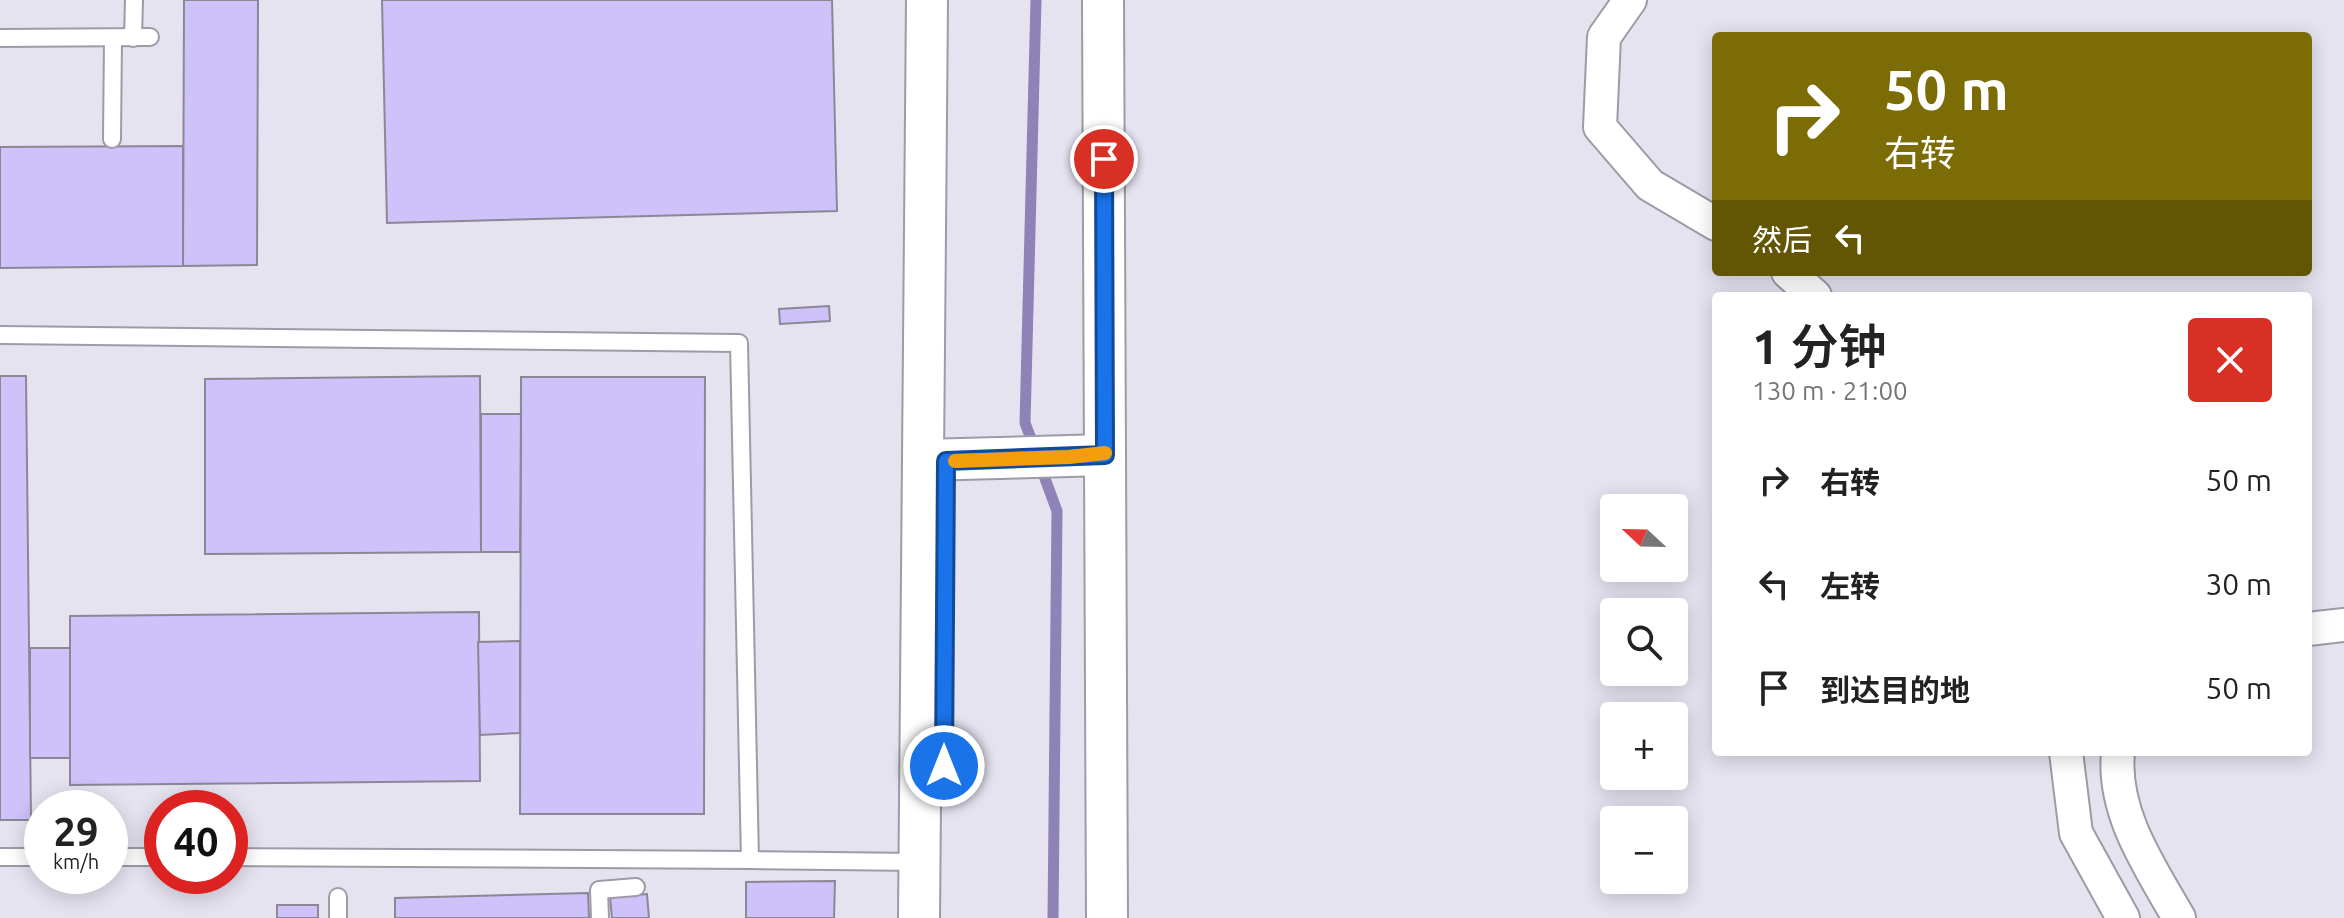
<!DOCTYPE html>
<html lang="zh">
<meta charset="utf-8">
<style>
:root{--surface:#fff;--page:#f6f6f6;--text:#222;--muted:#767676}
body{margin:0;font-family:Ubuntu,"Noto Sans SC",sans-serif;background:var(--page);color:var(--text);height:100vh;display:flex;flex-direction:column;font-size:30px;white-space:nowrap}
*{box-sizing:border-box;margin:0}
p{font-size:26px;color:var(--muted)}
.icon{flex:none;width:44px;height:44px;fill:none;stroke:currentColor;stroke-width:2;stroke-linecap:round;stroke-linejoin:round}
.map{position:relative;flex:1;overflow:hidden}
.details{position:absolute;left:1712px;top:292px;width:600px;height:464px;display:flex;flex-direction:column;background:var(--surface);border-radius:8px;box-shadow:0 4px 20px #0003}
.details>*{flex:none}
.hud{position:absolute;left:1712px;top:32px;width:600px;height:244px;border-radius:8px;box-shadow:0 4px 20px #0003;background:#7b6c05;color:#fff;overflow:hidden}
.needle{width:52px;rotate:292deg}
.buttons{position:absolute;left:1600px;top:494px;display:grid;gap:16px}
.buttons a{display:grid;place-items:center;width:88px;height:88px;border-radius:8px;background:var(--surface);box-shadow:0 4px 20px #0003;font-size:40px}
.speed{position:absolute;left:24px;top:790px;display:flex;gap:16px;font-size:40px;font-weight:700;text-align:center}
.speed>*{display:grid;place-content:center;width:104px;height:104px;border-radius:50%;background:var(--surface);box-shadow:0 4px 20px #0003;line-height:1}
.speed small{font-size:20px;font-weight:400}
.speed .limit{border:12px solid #d22;background:#fff;color:#111}
.pin{position:absolute;display:grid;place-items:center;width:68px;height:68px;color:#fff;margin:-34px;border:4px solid #fff;border-radius:50%;box-shadow:0 2px 8px #0007}
.me{position:absolute;width:88px;margin:-44px;rotate:0deg;stroke-linejoin:round;filter:drop-shadow(0 0 6px #0008)}
.turn{display:flex;align-items:center;gap:28px;height:168px;padding:0 40px;font-size:36px}
.turn .icon{width:104px;height:104px;stroke-width:2.5}
.turn b{display:block;font-size:56px;line-height:68px}
.then{display:flex;align-items:center;height:76px;padding:0 40px;background:#0003;gap:16px;font-size:30px}
.round{display:grid;place-items:center;flex:none;width:84px;height:84px;border-radius:8px;background:var(--page)}
.overview{display:flex;align-items:center;justify-content:space-between;height:136px;padding:0 40px}
h1{font-size:48px;font-weight:600;line-height:60px}
ul{padding:0;list-style:none}
li{display:flex;align-items:center;gap:24px;height:104px;padding:0 40px}
li div{flex:1}
li b{display:block;font-size:30px}
li em{font-style:normal}
.map>svg:first-child{display:block}
.lines{fill:none;stroke-linecap:round;stroke-linejoin:round}
.stream{stroke:#8f82b7;stroke-width:11}
.building{fill:#cfc1fa;stroke:#8b8895;stroke-width:2}
.service-casing{stroke:#9d9ba8;stroke-width:20}
.minor-casing{stroke:#9d9ba8;stroke-width:36}
.tertiary-casing{stroke:#9d9ba8;stroke-width:44}
.service{stroke:#fff;stroke-width:16}
.minor{stroke:#fff;stroke-width:32}
.tertiary{stroke:#fff;stroke-width:40}
.route-casing{stroke:#114b97;stroke-width:20}
.route{stroke:#1a73e8;stroke-width:14}
.slow{stroke:#f59e0b;stroke-width:14}
</style>
<div class="map">
<svg width="2344" height="918" viewBox="0 0 2344 918">
<rect width="100%" height="100%" fill="#e5e3f0"/>
<g class="lines">
<g class="stream">
<polyline points="1035,449 1025,423 1036,0"/>
<polyline points="1040,465 1057,511 1053,918"/>
</g>
</g>
<g class="building">
<polygon points="184,0 258,0 257,265 183,266"/>
<polygon points="382,0 832,0 837,211 387,223"/>
<polygon points="183,146 183,266 0,268 0,147"/>
<polygon points="829,306 830,321 780,324 779,309"/>
<polygon points="0,376 26,376 31,820 0,820"/>
<polygon points="480,376 481,552 205,554 205,379"/>
<polygon points="521,377 705,377 704,814 520,814"/>
<polygon points="481,414 521,414 520,552 481,552"/>
<polygon points="479,612 480,781 70,785 70,616"/>
<polygon points="520,641 520,733 480,735 478,642"/>
<rect x="30" y="648" width="40" height="110"/>
<polygon points="835,881 834,918 746,918 746,882"/>
<polygon points="588,893 589,918 395,918 395,898"/>
<polygon points="647,894 649,918 612,918 610,897"/>
<rect x="277" y="905" width="41" height="13"/>
</g>
<g class="lines">
<defs>
<g id="service">
<polyline points="0,38 150,37"/>
<polyline points="133,38 134,0"/>
<polyline points="112,139 113,38"/>
<polyline points="0,335 739,343 750,860 230,857"/>
<polyline points="0,857 42,857"/>
<polyline points="110,857 162,857"/>
<polyline points="750,860 920,862"/>
<polyline points="338,918 338,897"/>
<polyline points="600,918 599,890 636,887"/>
</g>
<g id="minor">
<polyline points="1630,0 1604,37 1600,127 1650,185 1716,224"/>
<polyline points="1788,272 1815,296"/>
<polyline points="2308,629 2344,625"/>
<polyline points="2066,752 2076,833 2123,918"/>
<path d="M2118,752C2112,813 2150,867 2179,918"/>
</g>
<g id="tertiary">
<polyline points="1103,0 1107,918"/>
<polyline points="923,460 1105,455"/>
<polyline points="919,918 927,0"/>
</g>
</defs>
<use href="#service" class="service-casing"/>
<use href="#minor" class="minor-casing"/>
<use href="#tertiary" class="tertiary-casing"/>
<use href="#service" class="service"/>
<use href="#minor" class="minor"/>
<use href="#tertiary" class="tertiary"/>
</g>
<g class="lines">
<defs>
<polyline id="route" points="944,766 946,461 1105,455 1104,159"/>
</defs>
<use href="#route" class="route-casing"/>
<use href="#route" class="route"/>
<polyline class="slow" points="955,461 1069,457 1105,453"/>
</g>
</svg>
<div class="buttons">
<a><svg class="needle" viewBox="-14 -14 28 28"><path d="M0-13l5 13h-10z" fill="#e53935"/><path d="M0 13l5-13h-10z" fill="#767676"/></svg></a>
<a><svg class="icon" aria-label="search" viewBox="0 0 24 24"><circle cx="10" cy="10" r="6"/><path d="M15 15l6 6"/></svg></a>
<a>+</a>
<a>−</a>
</div>
<div class="speed"><div>29<small>km/h</small></div><div class="limit">40</div></div>
<div class="pin" style="left:1104px;top:159px;background:#d93025"><svg class="icon" aria-label="arrive" viewBox="0 0 24 24"><path d="M6 21V4h12l-3 4 3 4H6"/></svg></div>
<svg class="me" style="left:944px;top:766px" viewBox="-20 -20 40 40"><circle r="17" fill="#1a73e8" stroke="#fff" stroke-width="3"/><path d="M0-11L8 9 0 5-8 9z" fill="#fff"/></svg>
<div class="hud">
<div class="turn"><svg class="icon" aria-label="right" viewBox="0 0 24 24"><path d="M7 20v-9h11M14 6l5 5-5 5"/></svg><div><b>50 m</b>右转</div></div>
<div class="then">然后<svg class="icon" aria-label="left" viewBox="0 0 24 24"><path d="M17 20v-9H6M10 6l-5 5 5 5"/></svg></div>
</div>
<section class="details">
<div class="overview"><div><h1>1 分钟</h1><p>130 m · 21:00</p></div><a class="round" style="background:#d93025;color:#fff"><svg class="icon" aria-label="close" viewBox="0 0 24 24"><path d="M6 6l12 12M18 6L6 18"/></svg></a></div>
<ul>
<li><svg class="icon" aria-label="right" viewBox="0 0 24 24"><path d="M7 20v-9h11M14 6l5 5-5 5"/></svg><div><b>右转</b></div><em>50 m</em></li>
<li><svg class="icon" aria-label="left" viewBox="0 0 24 24"><path d="M17 20v-9H6M10 6l-5 5 5 5"/></svg><div><b>左转</b></div><em>30 m</em></li>
<li><svg class="icon" aria-label="arrive" viewBox="0 0 24 24"><path d="M6 21V4h12l-3 4 3 4H6"/></svg><div><b>到达目的地</b></div><em>50 m</em></li>
</ul>
</section>
</div>
